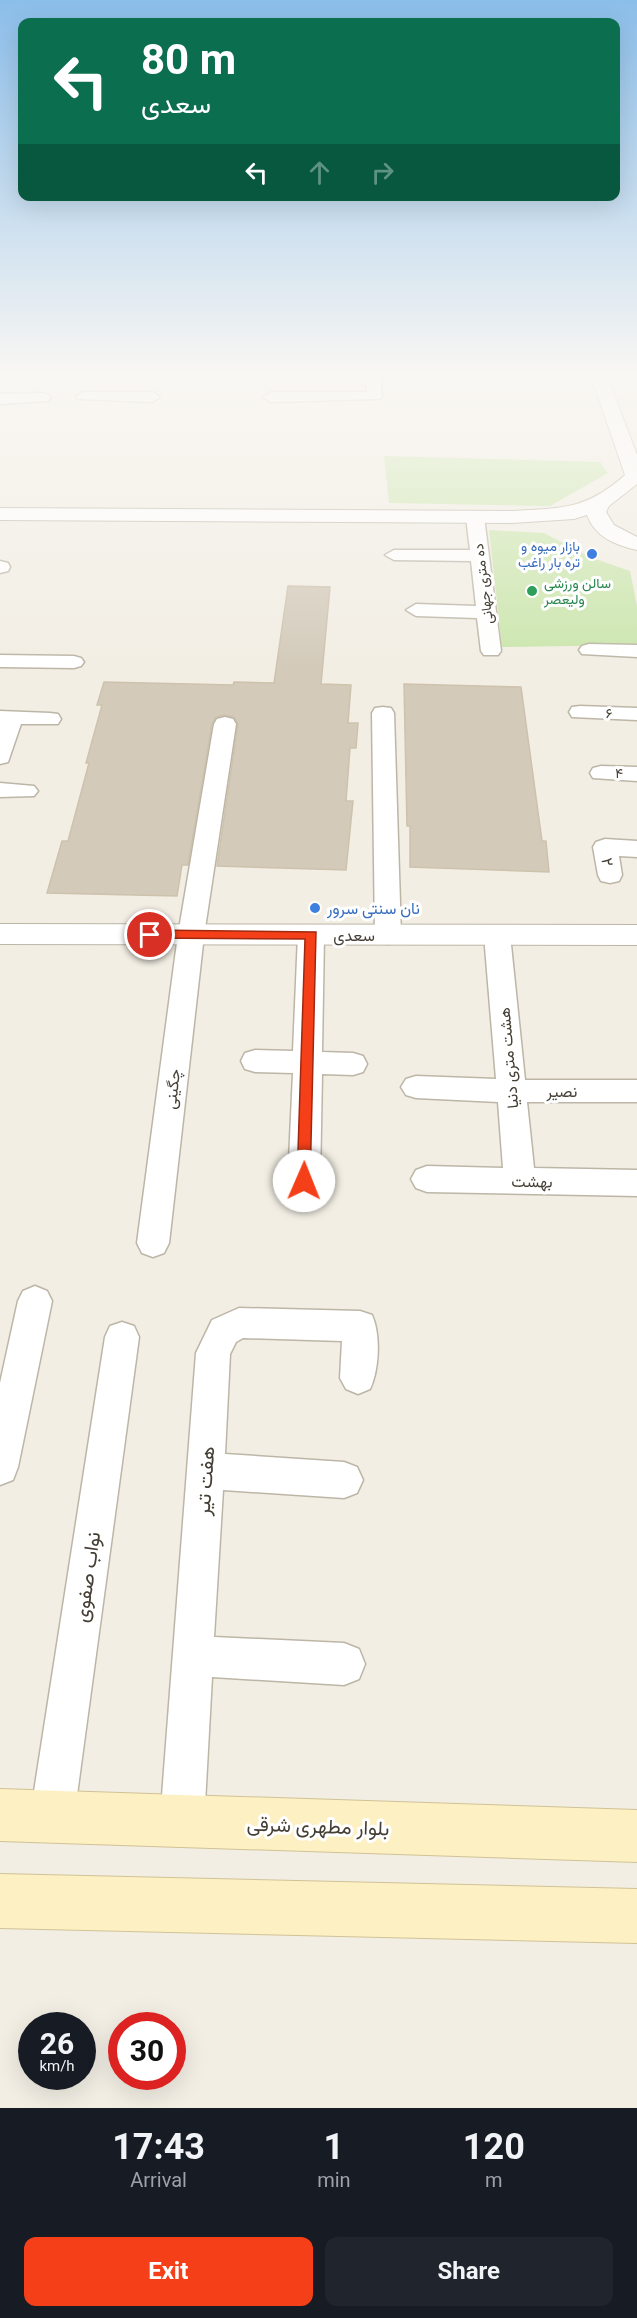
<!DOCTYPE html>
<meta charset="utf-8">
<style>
:root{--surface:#171b24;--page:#20242c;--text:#f1f3f6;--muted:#9ea1a6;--accent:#f53f18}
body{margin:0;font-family:Roboto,Vazirmatn,sans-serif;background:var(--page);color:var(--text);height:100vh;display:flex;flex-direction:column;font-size:22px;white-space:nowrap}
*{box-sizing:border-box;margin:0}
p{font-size:20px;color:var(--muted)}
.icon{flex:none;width:33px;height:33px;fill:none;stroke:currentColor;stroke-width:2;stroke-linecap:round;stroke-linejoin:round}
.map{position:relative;height:2108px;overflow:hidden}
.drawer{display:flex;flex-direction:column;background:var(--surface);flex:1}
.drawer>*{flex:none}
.banner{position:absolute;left:18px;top:18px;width:602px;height:183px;border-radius:12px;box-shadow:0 6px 24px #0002;background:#0b6e4f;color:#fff;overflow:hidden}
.speed{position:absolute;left:18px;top:2012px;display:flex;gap:12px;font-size:30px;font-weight:700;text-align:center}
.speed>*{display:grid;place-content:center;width:78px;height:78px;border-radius:50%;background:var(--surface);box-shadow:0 6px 24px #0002;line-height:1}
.speed small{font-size:15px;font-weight:400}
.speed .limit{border:9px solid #d22;background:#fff;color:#111}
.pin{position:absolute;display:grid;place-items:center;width:51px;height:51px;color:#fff;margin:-26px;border:3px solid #fff;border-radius:50%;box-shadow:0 2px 6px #0007}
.me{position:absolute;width:66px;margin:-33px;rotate:1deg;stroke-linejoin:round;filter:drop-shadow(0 0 4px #0008)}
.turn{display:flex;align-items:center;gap:21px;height:126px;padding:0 24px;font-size:27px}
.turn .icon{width:78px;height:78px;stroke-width:2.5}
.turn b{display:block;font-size:42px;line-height:51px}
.lanes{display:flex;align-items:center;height:57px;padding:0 24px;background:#0003;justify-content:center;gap:30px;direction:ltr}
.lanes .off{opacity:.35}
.eta{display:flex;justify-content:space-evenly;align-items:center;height:102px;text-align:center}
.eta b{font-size:36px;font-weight:700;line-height:42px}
.action{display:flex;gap:12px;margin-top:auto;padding:12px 24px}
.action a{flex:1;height:69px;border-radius:12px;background:var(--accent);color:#fff;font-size:24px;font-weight:700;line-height:69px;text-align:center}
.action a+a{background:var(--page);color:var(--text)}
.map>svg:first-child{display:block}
.green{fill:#cbe6ad}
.building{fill:#d3caba;stroke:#cec2ad;stroke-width:1.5}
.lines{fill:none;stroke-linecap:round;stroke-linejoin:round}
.minor-casing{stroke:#bdb6a7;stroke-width:3}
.tertiary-casing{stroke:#bdb6a7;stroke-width:2}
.secondary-casing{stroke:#d1c295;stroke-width:2}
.minor{fill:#fff;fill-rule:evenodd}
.tertiary{fill:#fff;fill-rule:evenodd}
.secondary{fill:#fdf1c3;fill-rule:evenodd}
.route{fill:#f53f18;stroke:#9f2910;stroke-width:1.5}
.shop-dot{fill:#3f7fe0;stroke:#fff;stroke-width:2}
.leisure-dot{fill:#2e9e5b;stroke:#fff;stroke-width:2}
.labels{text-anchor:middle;stroke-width:6;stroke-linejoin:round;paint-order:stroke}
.far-shop-label{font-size:14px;fill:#366cbe;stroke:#fff;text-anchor:end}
.far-leisure-label{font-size:14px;fill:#27864d;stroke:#fff;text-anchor:start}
.far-street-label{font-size:14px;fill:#443e34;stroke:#fff}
.street-label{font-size:16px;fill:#443e34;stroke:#fff}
.shop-label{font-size:16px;fill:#366cbe;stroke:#fff;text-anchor:start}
.near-street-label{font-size:20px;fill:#443e34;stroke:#fff}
</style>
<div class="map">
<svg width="637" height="2108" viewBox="0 0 637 2108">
<rect width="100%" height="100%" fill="#f2eee4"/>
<g class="green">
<polygon points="384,456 600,462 608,473 550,506 389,503"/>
<polygon points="489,530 544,533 590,557 630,571 637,606 637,645 502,647"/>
</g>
<g class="building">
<polygon points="288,586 330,587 321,684 351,685 348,723 358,723 356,748 350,748 346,801 353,801 346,870 217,866 238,724 234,717 224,715 216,717 212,724 188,865 182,865 177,896 47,893 62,841 68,841 89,763 86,763 102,705 97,705 104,682 233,685 234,682 274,683"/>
<polygon points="404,684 521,687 542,841 546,841 549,872 410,867 410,826 407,826"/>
</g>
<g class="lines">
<defs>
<g id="minor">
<path d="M115,373H155V374C147,381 123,380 115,373Z"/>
<polygon points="366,373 380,373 382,396 380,399 271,402 263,397 271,392 367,392"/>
<polygon points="83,392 152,392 160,397 152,402 78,399 76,396"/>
<polygon points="43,393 48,395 51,398 48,401 0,404 0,394"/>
<polygon points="475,512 484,517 501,651 498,655 484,655 481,651 477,618 416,616 406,610 416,604 476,606 471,561 394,560 385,555 394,550 470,550 466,517"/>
<polygon points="0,561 8,563 10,567 8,571 0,573"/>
<polygon points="589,644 637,645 637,657 582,654 579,650 582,646"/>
<polygon points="0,655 74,656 81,658 84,662 81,666 74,668 0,667"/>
<polygon points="580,706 637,708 637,720 572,717 569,712 572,707"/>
<polygon points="383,707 391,708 394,713 401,935 397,941 388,944 379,941 375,935 372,713 375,708"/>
<polygon points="0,711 50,713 58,714 61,719 58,724 21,724 8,762 0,764"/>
<polygon points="225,717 233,719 236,724 204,935 169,1243 164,1253 153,1257 142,1253 137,1243 178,935 214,724 217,719"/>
<polygon points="601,766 637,767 637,781 593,778 590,773 593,768"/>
<polygon points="0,783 34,786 38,791 34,796 0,797"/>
<polygon points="605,839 637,841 637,857 619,856 622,875 619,881 610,883 601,881 598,875 593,847 596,842"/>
<polygon points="311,926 320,929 324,935 322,1052 353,1053 363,1056 367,1064 363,1072 353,1075 322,1074 320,1181 315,1190 304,1194 293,1190 288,1181 293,1073 255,1072 245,1069 241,1061 245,1053 255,1050 293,1051 298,935 302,929"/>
<polygon points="497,926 506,929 510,935 525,1080 637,1080 637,1102 527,1102 534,1168 637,1170 637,1196 427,1192 416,1188 411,1179 416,1170 427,1166 503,1168 498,1102 416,1098 406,1095 401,1087 406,1079 416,1076 496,1079 484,935 488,929"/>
<polygon points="35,1286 47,1291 52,1301 18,1467 13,1480 0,1485 0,1383 18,1301 23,1291"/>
<path d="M239,1308L360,1311L372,1315C381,1335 379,1370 370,1389L358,1394L346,1389L340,1378L342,1341L243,1338L236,1342L230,1354L225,1454L344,1462L357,1467L363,1480L357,1493L344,1498L223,1490L214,1637L344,1643L359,1649L365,1664L359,1679L344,1685L212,1677L204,1822L198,1838L182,1844L166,1838L160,1822L196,1353L212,1320Z"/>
<polygon points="122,1322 134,1326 139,1337 74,1817 68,1833 52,1839 36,1833 30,1817 105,1337 110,1326"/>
</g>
<g id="tertiary">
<path d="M590,373H606L637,455V484L609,506L606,512L614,525L637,537V550C615,545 595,537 587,515L574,519L512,523L0,520V508L512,511C562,508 586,510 625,475Z"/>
<polygon points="0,924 637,925 637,945 0,944"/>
</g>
<g id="secondary">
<polygon points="0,1789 637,1810 637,1862 0,1841"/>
<polygon points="0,1874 637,1889 637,1943 0,1928"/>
</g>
</defs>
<use href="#minor" class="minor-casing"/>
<use href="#tertiary" class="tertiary-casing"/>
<use href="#secondary" class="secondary-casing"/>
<use href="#minor" class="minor"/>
<use href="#tertiary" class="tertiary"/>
<use href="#secondary" class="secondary"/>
</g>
<linearGradient id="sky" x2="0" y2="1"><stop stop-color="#8bbeea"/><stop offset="0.56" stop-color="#f9f7f3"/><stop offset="1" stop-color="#f9f7f3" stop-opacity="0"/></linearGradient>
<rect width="637" height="668" fill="url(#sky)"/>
<polygon class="route" points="150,930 316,932 310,1185 299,1185 297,1181 305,939 146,938 144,935"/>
<g class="shop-dot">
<circle cx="592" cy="554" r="6"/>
<circle cx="315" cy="908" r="6"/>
</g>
<circle class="leisure-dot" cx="532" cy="591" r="6"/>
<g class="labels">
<g class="far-shop-label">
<text x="580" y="551">بازار میوه و<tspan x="580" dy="16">تره بار راغب</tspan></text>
</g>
<g class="far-leisure-label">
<text x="544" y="588">سالن ورزشی<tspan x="544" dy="16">ولیعصر</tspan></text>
</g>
<g class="far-street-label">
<text transform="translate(483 584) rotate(-97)" y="5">ده متری جهانی</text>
<text transform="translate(609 713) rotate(2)" y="5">۶</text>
<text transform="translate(619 773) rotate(1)" y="5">۴</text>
</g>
<g class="street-label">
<text transform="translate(608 862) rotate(79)" y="6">۲</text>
<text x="354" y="941">سعدی</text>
<text transform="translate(508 1058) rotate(-95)" y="6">هشت متری دنیا</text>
<text transform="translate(172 1089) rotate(-83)" y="6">چگینی</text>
<text x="562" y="1097">نصیر</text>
<text transform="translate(532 1181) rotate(1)" y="6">بهشت</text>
</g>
<g class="shop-label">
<text x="327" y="914">نان سنتی سرور</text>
</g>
<g class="near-street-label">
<text transform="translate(205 1481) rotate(-86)" y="7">هفت تیر</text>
<text transform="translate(87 1577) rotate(-82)" y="7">نواب صفوی</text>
<text transform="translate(318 1826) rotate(2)" y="7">بلوار مطهری شرقی</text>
</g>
</g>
</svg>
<div class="speed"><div>26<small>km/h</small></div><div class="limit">30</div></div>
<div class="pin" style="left:150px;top:935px;background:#d93025"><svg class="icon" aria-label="arrive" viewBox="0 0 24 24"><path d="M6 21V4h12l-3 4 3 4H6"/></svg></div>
<svg class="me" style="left:304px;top:1181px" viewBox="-20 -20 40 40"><circle r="19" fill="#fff"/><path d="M0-13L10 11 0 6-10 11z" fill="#f53f18"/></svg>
<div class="banner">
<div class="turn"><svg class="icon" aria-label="left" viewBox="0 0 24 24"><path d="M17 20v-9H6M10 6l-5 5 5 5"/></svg><div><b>80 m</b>سعدی</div></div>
<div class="lanes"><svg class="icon" aria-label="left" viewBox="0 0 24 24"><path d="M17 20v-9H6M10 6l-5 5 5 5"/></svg><svg class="icon off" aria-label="ahead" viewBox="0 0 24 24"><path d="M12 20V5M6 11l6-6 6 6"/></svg><svg class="icon off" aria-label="right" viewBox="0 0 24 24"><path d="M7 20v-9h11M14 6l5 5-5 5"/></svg></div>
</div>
</div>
<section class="drawer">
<div class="eta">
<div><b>17:43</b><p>Arrival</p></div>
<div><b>1</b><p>min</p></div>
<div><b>120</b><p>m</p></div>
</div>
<div class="action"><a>Exit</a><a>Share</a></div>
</section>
